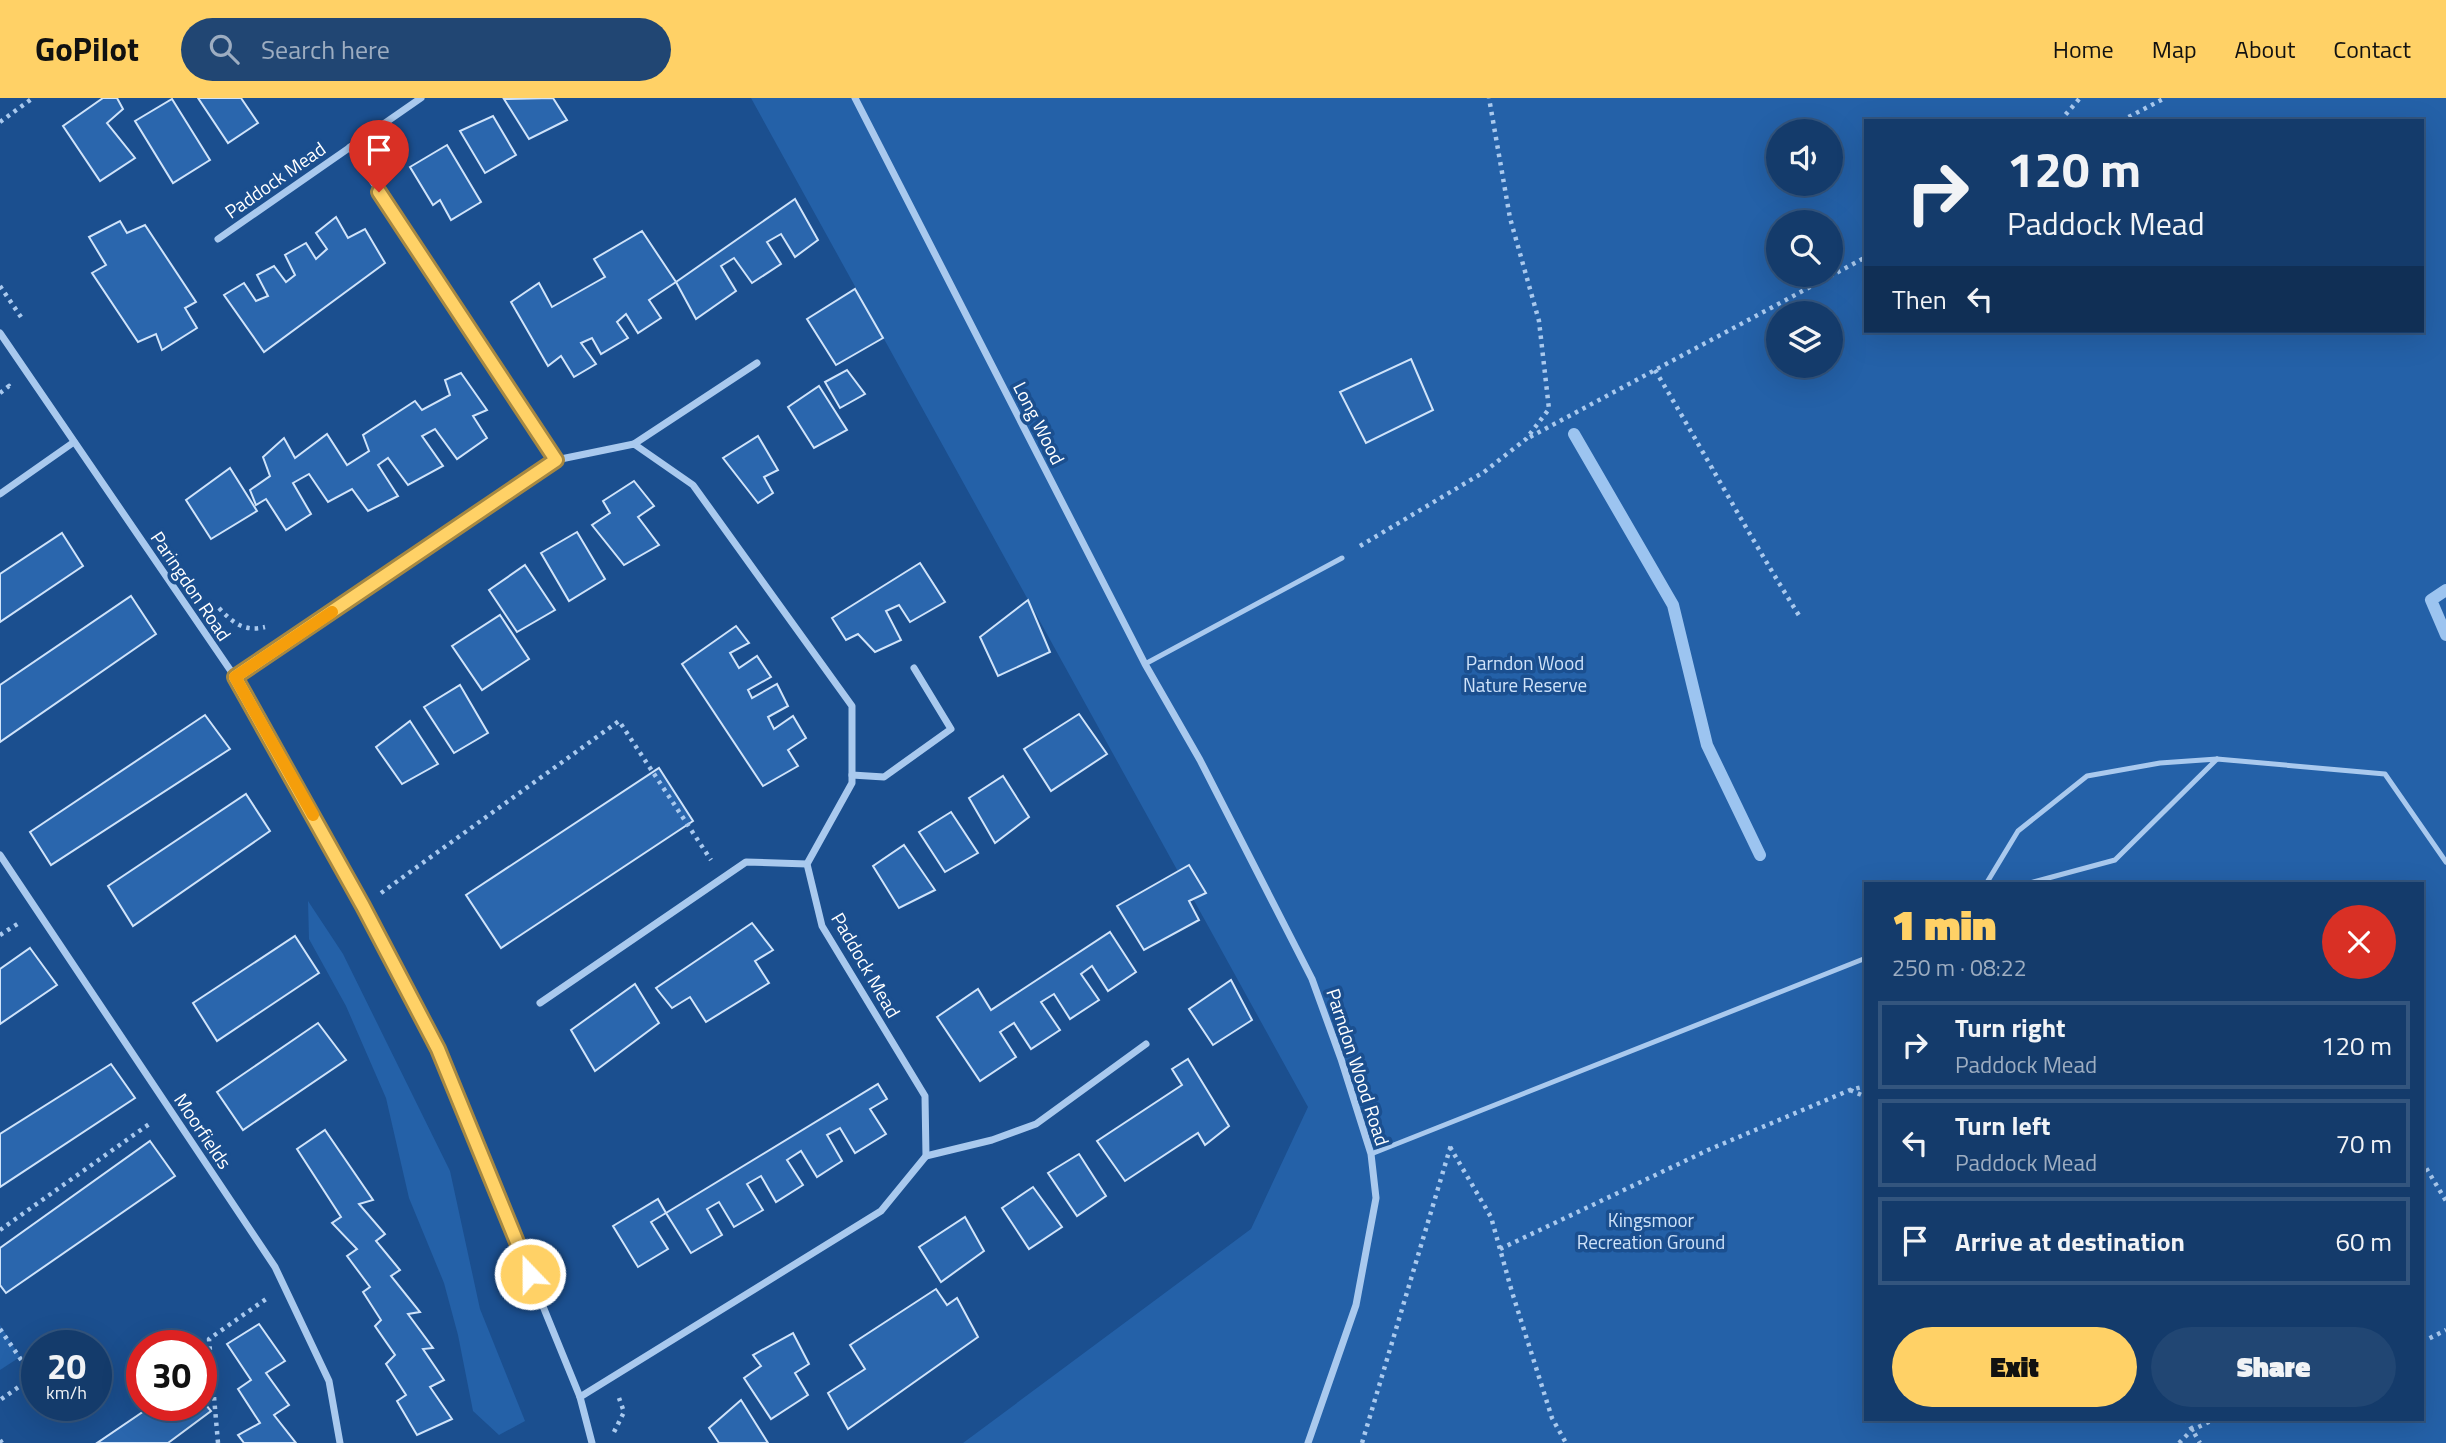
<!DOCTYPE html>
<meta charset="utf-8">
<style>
:root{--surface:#143b6b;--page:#214673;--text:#f1f3f6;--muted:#9dadc1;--line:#33557e;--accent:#ffd166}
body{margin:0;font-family:"Titillium Web",sans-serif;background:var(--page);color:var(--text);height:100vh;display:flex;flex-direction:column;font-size:26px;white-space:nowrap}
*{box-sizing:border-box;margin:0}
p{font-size:23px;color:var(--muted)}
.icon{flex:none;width:38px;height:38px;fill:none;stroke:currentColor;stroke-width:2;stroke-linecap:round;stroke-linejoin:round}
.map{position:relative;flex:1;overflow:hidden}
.drawer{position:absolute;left:1864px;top:784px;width:560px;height:539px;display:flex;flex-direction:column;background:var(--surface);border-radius:0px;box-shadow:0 7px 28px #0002,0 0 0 2px var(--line)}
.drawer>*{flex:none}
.top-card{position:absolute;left:1864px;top:21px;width:560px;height:214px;border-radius:0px;box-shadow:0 7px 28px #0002,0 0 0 2px var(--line);background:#143b6b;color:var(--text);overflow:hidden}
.tools{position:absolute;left:1766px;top:21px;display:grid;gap:14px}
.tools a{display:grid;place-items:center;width:77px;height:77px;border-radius:50%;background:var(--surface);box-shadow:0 7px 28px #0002,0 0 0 2px var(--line);font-size:35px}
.speed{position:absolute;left:21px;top:1232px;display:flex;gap:14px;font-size:35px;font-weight:700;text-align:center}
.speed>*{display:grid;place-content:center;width:91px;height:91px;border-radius:50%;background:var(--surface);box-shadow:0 7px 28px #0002,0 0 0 2px var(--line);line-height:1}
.speed small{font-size:18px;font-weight:400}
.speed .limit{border:10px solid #d22;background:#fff;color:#111}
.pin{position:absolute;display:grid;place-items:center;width:60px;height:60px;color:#fff;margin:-72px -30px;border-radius:50% 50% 50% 0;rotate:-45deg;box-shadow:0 0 7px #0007}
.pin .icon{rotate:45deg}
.me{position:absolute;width:77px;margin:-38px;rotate:338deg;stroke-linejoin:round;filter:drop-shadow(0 0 5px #0008)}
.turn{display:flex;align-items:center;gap:24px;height:147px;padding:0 28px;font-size:32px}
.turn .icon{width:91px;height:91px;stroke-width:2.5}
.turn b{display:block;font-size:49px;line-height:60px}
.then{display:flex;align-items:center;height:66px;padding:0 28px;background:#0003;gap:14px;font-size:26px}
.round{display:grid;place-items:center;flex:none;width:74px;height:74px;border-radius:37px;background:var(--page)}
.overview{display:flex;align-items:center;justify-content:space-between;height:119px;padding:0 28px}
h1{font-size:42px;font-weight:800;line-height:52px;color:var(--accent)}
.button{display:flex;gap:14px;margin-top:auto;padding:14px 28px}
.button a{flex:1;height:80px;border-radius:42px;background:var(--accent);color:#111;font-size:28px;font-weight:800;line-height:80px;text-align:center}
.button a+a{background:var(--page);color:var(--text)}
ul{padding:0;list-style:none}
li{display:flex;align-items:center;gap:21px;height:88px;margin:0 14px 10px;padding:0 14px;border:4px solid var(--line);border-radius:0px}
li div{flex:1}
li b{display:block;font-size:26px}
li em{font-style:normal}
header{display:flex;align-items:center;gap:42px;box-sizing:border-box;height:98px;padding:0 35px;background:var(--accent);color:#111}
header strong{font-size:33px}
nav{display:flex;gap:38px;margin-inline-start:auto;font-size:24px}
.search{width:490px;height:63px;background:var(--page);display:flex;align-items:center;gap:18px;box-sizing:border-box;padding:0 24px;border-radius:38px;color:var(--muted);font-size:26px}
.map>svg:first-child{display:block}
.green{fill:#2461a8;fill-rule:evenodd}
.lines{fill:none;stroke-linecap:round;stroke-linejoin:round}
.stream{stroke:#9cc4f0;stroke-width:12}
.building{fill:#2a66ad;stroke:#cfe3fa;stroke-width:2}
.path{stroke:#a9c9ee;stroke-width:4.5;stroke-dasharray:3.5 5;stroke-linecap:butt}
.lane{stroke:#a9c9ee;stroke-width:5}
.street{stroke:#a9c9ee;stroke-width:7}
.route-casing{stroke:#a68842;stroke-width:18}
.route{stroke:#ffd166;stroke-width:12}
.slow{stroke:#f59e0b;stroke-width:12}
.labels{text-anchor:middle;stroke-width:7;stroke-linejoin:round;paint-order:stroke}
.street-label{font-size:19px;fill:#fff;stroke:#1b4f8f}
.park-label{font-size:19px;fill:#cfe3fa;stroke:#1b4f8f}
</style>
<header>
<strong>GoPilot</strong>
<div class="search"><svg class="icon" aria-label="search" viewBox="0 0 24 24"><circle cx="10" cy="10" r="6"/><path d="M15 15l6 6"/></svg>Search here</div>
<nav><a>Home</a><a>Map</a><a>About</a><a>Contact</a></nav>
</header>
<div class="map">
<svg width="2446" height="1345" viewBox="0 0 2446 1345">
<rect width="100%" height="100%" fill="#1b4f8f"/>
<g class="green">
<path d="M751,0H2446V1345H963L1251,1131L1308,1009ZM1866,23H2422V233H1866ZM1778,33H1830V86H1778ZM1778,124H1830V177H1778ZM1778,215H1830V268H1778ZM1866,786H2422V1321H1866Z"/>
<polygon points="308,803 343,856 450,1073 480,1211 525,1323 499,1337 473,1313 458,1237 444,1185 409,1100 386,1000 346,908 309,841"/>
<polygon points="0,1227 20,1259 0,1272"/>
</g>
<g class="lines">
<g class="stream">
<polyline points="1574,336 1673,507 1707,647 1760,757"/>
<polyline points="2446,492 2431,502 2446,537"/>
</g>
</g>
<g class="building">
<polygon points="103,0 117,0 123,11 107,25 135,60 100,83 63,28"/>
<polygon points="198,0 241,0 258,25 228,45"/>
<polygon points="553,0 567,22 529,41 504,1"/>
<polygon points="172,1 210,62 173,85 135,23"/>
<polygon points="493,18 516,57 485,75 460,33"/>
<polygon points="447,47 481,104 451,122 440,102 433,107 410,69"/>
<polygon points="795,101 818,142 795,159 781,136 767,144 781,166 752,185 734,160 721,168 736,193 696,221 676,184"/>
<polygon points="336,119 348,140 365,131 385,165 264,254 224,197 244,185 256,203 268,198 257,177 274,168 286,184 295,177 285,157 306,145 316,161 327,151 316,135"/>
<polygon points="120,123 127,135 145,127 196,204 185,210 197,230 162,252 156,236 138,244 92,175 106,167 89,139"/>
<polygon points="642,133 676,184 649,202 661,220 638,235 626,216 617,224 628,240 601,256 592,240 581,245 596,266 574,279 561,258 548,268 511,204 539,185 552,209 605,179 594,161"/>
<polygon points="855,191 883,240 836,267 807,221"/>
<polygon points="1411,261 1433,312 1366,345 1340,294"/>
<polygon points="847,272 865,296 840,310 825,284"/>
<polygon points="461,275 487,312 473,318 487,340 457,361 435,331 422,338 443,368 408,387 388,360 378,367 398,398 368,413 352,391 328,404 309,376 293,385 311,416 286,432 266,401 256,407 250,392 270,378 263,359 284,340 295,360 327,336 347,367 369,353 363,337 415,303 422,312 450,297 445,282"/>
<polygon points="819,288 847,332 814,350 788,309"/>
<polygon points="758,338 778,372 764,379 773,395 758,405 723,360"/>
<polygon points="230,370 257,413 211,441 186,402"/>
<polygon points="634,383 654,408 638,419 659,447 624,467 592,427 610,415 603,403"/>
<polygon points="577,434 605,481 569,503 541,455"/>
<polygon points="62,435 83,468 0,524 0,476"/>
<polygon points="920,465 945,504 910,524 899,507 886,513 901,542 875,554 858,536 846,542 832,520"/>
<polygon points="525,467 555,512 517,534 489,492"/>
<polygon points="131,498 156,536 0,644 0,587"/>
<polygon points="1028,502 1050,554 998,578 980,539"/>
<polygon points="500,517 529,561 482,592 452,548"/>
<polygon points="736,528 749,545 730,555 739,570 757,558 771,579 748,592 752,600 777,586 788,608 768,619 774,631 793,618 806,640 788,652 798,668 763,688 682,566"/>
<polygon points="460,587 488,635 454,655 424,609"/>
<polygon points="1079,616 1107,656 1051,693 1024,651"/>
<polygon points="205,617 230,651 51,767 30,734"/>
<polygon points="410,623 438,666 402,686 376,649"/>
<polygon points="659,670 693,723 501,850 466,797"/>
<polygon points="1003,678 1029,719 995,745 969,700"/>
<polygon points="246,696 270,733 133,828 108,788"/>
<polygon points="951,714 978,755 945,774 919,734"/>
<polygon points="904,747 935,792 899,810 873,768"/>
<polygon points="1189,767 1206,795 1189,803 1199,822 1144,852 1117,808"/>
<polygon points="752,825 773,852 755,863 769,885 706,924 690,899 672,910 656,890"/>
<polygon points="1110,834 1136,874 1108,893 1092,868 1081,876 1099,902 1070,921 1054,896 1041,904 1060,932 1031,951 1014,925 1000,934 1016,959 980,983 937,919 978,891 991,912"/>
<polygon points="295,838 319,875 217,943 193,905"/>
<polygon points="30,850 57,887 0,926 0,871"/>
<polygon points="1231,882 1252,922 1213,947 1189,911"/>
<polygon points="635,886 659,925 595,973 571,932"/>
<polygon points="318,925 346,962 243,1032 217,994"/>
<polygon points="1188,961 1229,1028 1205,1047 1198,1035 1125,1083 1097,1043 1182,987 1172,971"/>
<polygon points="111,966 135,1000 0,1089 0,1036"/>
<polygon points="878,986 887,1001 870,1011 886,1036 855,1055 840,1030 827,1037 842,1063 817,1079 801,1053 787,1062 803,1087 776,1104 761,1078 747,1086 763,1112 734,1129 719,1104 707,1111 722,1137 691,1155 666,1115"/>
<polygon points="325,1032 373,1102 359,1106 385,1136 376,1143 400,1172 391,1178 420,1214 408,1216 433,1250 423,1251 444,1282 430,1289 452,1321 417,1337 397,1303 406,1297 386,1266 395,1257 375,1228 381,1222 363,1194 370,1189 347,1158 357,1151 332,1125 341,1119 297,1051"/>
<polygon points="150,1043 175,1078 6,1195 0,1187 0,1150"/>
<polygon points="1079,1056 1106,1098 1077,1118 1048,1075"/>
<polygon points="1033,1089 1062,1129 1029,1151 1002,1110"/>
<polygon points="658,1101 666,1115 651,1124 668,1151 638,1169 613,1128"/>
<polygon points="965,1119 984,1153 941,1184 919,1149"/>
<polygon points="936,1191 947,1207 957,1200 978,1239 848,1331 828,1295 865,1271 850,1247"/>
<polygon points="259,1226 285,1263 266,1275 289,1307 274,1317 296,1345 244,1345 238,1337 260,1325 238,1291 251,1282 227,1246"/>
<polygon points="793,1235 809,1266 795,1275 808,1297 771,1321 744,1280 761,1268 753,1257"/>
<polygon points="201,1301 211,1313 168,1345 97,1345 153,1307 201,1307"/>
<polygon points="741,1302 768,1345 719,1345 709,1330"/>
</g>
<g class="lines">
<g class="path">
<polyline points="2060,23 2080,0"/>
<polyline points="2121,23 2165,0"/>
<polyline points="0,24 33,0"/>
<polyline points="0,188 23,222"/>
<path d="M1655,272C1704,354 1749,438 1800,519"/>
<polyline points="0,295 9,288 10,290"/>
<polyline points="1530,339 1866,159"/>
<polyline points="1360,448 1484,374 1526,341 1549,311 1539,223 1510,120 1489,0"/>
<path d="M219,510C233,525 244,534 265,529"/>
<polyline points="381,795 619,623 711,762"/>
<polyline points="0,837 19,825"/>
<polyline points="1850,992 1866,999"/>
<polyline points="1450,1049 1491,1119 1512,1194 1552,1320 1566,1345"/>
<polyline points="2422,1063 2446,1103"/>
<polyline points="0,1132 152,1024"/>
<polyline points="1500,1151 1708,1052 1850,992 1866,988"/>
<polyline points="0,1231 33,1279 0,1302"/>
<polyline points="2422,1244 2446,1232"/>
<polyline points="2186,1321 2200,1345"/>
<polyline points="614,1334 624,1314 619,1300"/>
<polyline points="0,1342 2,1345"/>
<polyline points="218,1345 209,1241 266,1201"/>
<polyline points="1362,1345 1451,1047"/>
<polyline points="2179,1345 2192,1332 2215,1321"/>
</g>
<g class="lane">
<polyline points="1145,566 1342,460"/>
<polyline points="1986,786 2018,733 2087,678 2160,665 2217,661 2385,676 2446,764"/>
<polyline points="2026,786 2115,762 2217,661"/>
<polyline points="1371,1056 1866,860"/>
</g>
<g class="street">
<polyline points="855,0 1145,566 1200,662 1312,881 1341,961 1371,1056 1376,1100 1356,1207 1308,1345"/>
<polyline points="350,49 556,362"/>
<polyline points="218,141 421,0"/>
<polyline points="0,235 235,579 363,808 438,951 580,1299 592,1345"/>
<polyline points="634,346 757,265"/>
<polyline points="0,396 74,344"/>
<polyline points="235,579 556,362 634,346 693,387 852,608 852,685 807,766 822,828 925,998 926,1058 881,1113 580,1299"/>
<polyline points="852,677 884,679 951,631 914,570"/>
<polyline points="0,757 275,1169 329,1283 340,1345"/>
<polyline points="540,905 746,764 807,766"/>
<polyline points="926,1058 992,1042 1036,1026 1146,946"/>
</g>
</g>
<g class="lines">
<defs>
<polyline id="route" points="379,94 556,362 235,579 363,808 438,951 530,1176"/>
</defs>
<use href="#route" class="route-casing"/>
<use href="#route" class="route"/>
<polyline class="slow" points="313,717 235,579 332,514"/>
</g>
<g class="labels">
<g class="street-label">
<text transform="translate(275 82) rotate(-35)" y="7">Paddock Mead</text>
<text transform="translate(1039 325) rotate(63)" y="7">Long Wood</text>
<text transform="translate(191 488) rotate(56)" y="7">Paringdon Road</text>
<text transform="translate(866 867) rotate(60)" y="7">Paddock Mead</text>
<text transform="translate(1358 969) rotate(72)" y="7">Parndon Wood Road</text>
<text transform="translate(203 1033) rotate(56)" y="7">Moorfields</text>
</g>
<g class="park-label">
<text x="1525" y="572">Parndon Wood<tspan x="1525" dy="22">Nature Reserve</tspan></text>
<text x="1651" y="1129">Kingsmoor<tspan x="1651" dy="22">Recreation Ground</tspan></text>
</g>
</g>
</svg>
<div class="tools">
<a><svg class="icon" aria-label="sound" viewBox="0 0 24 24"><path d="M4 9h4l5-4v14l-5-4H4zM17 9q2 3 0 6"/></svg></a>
<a><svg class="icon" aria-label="search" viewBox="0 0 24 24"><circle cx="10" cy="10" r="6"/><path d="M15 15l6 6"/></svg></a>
<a><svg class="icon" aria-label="layers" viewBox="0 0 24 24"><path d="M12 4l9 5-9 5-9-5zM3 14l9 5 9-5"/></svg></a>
</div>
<div class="speed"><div>20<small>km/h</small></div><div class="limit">30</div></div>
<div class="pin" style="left:379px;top:94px;background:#d93025"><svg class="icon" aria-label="arrive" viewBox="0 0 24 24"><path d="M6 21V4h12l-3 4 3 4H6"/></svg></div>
<svg class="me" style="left:530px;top:1176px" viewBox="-20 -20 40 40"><circle r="17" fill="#ffd166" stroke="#fff" stroke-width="3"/><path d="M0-11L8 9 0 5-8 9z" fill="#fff"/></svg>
<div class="top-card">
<div class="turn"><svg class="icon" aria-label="right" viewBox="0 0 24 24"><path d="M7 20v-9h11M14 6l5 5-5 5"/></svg><div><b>120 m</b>Paddock Mead</div></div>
<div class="then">Then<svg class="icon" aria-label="left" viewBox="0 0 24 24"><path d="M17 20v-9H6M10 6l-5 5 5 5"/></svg></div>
</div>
<section class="drawer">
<div class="overview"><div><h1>1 min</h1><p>250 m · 08:22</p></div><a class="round" style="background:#d93025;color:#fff"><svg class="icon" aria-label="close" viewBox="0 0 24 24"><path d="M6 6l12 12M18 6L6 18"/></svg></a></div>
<ul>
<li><svg class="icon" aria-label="right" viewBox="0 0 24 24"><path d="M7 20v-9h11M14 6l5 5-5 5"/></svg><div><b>Turn right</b><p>Paddock Mead</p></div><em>120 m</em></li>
<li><svg class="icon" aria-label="left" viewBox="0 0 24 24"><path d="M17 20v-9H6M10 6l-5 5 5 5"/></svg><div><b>Turn left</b><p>Paddock Mead</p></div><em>70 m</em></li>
<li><svg class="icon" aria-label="arrive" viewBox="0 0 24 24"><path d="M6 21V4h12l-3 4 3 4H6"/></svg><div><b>Arrive at destination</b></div><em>60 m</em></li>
</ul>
<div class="button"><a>Exit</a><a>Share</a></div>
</section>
</div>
